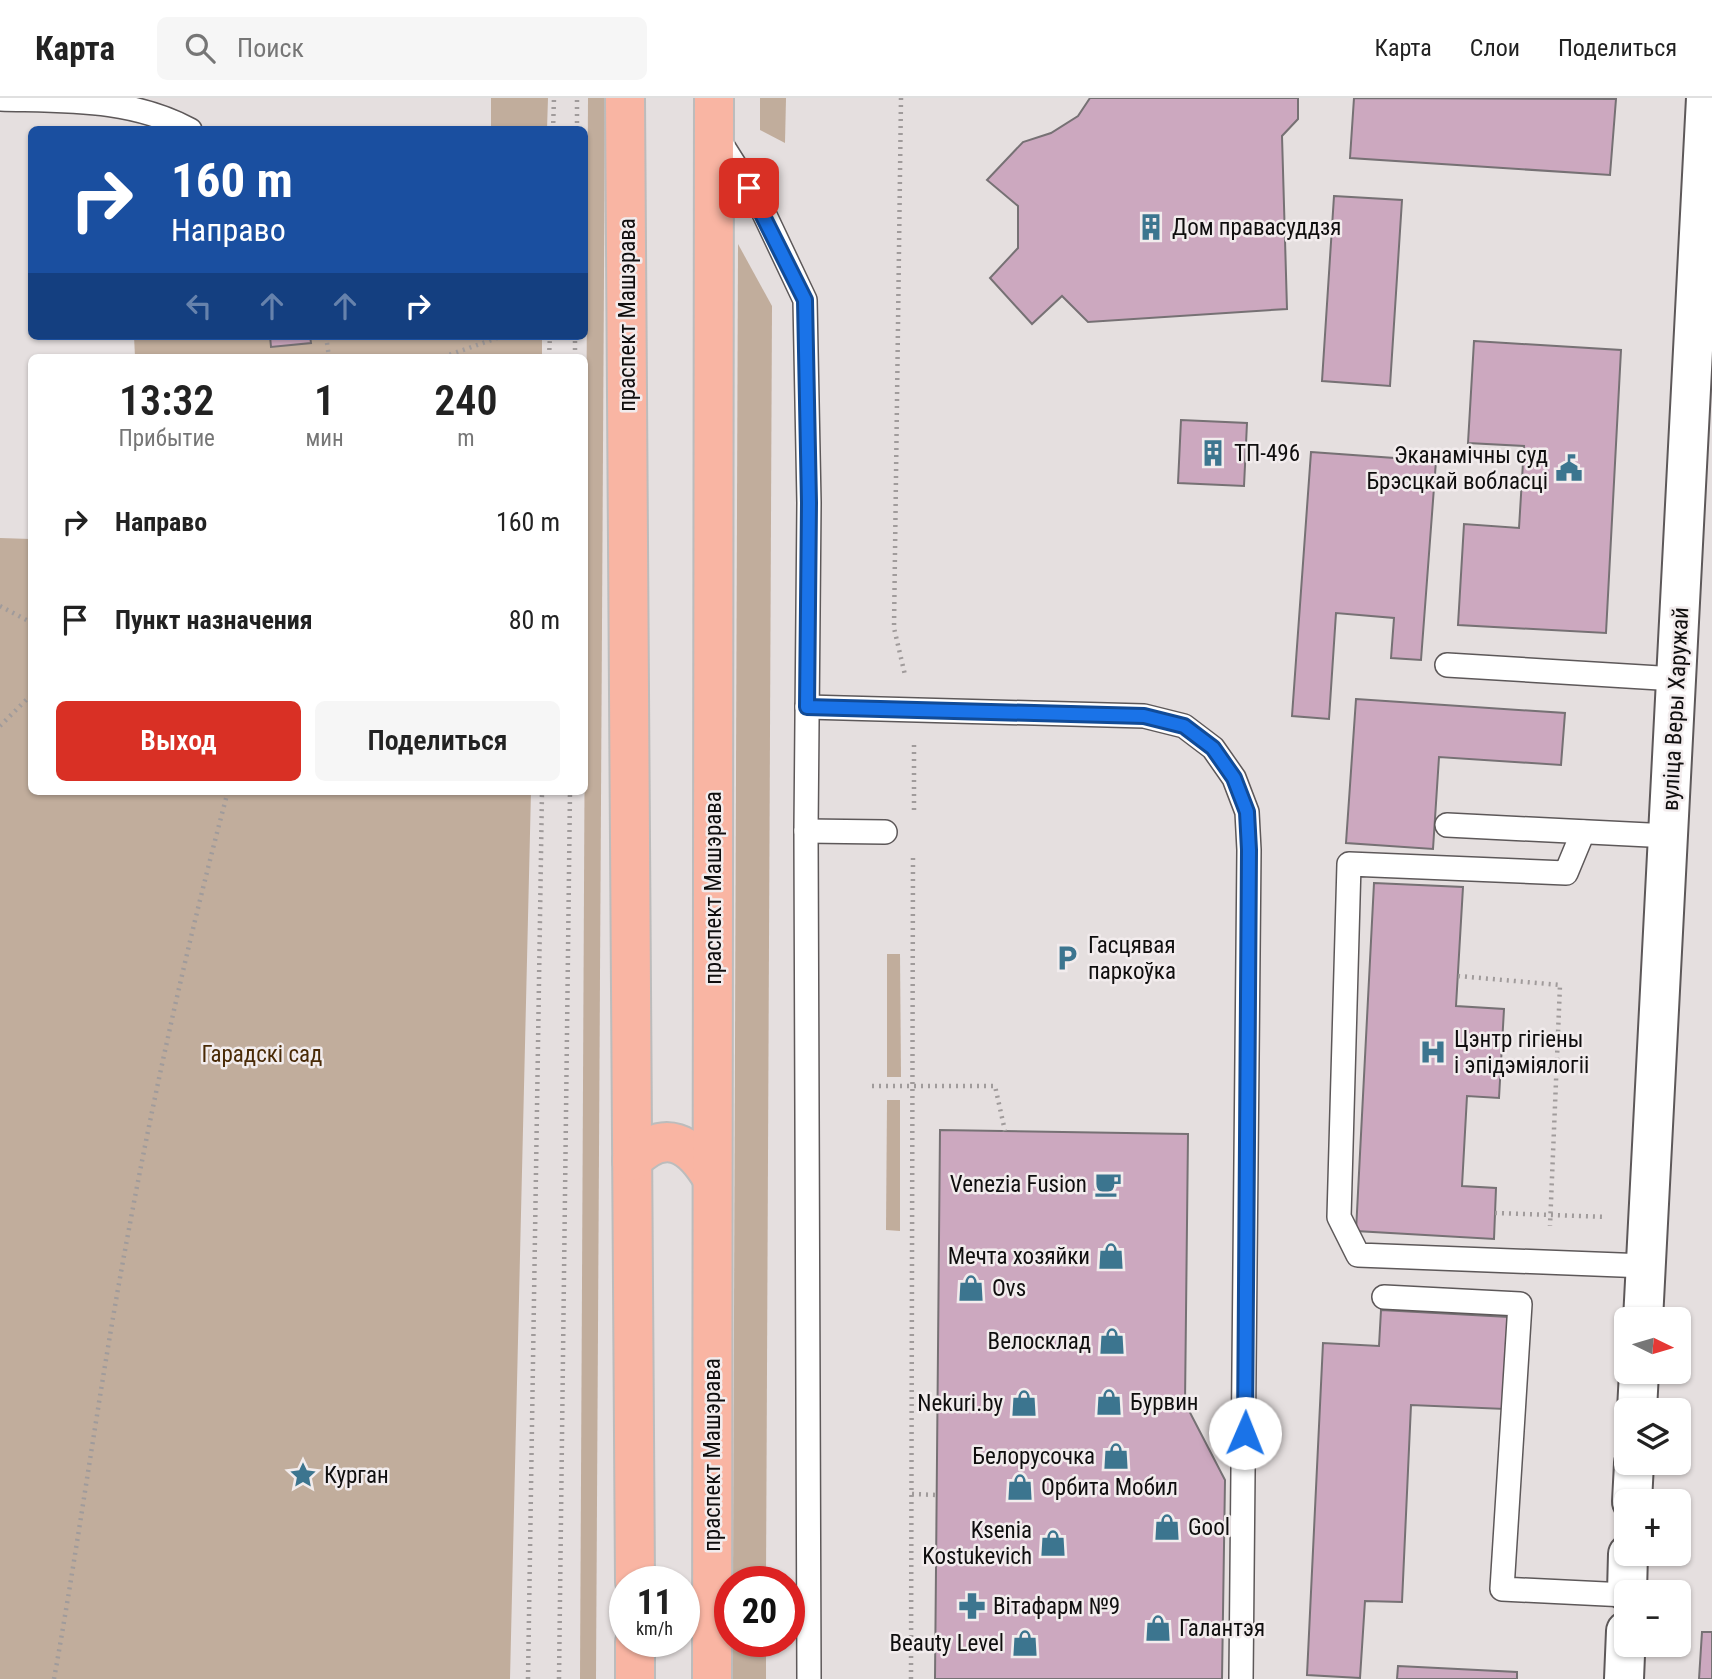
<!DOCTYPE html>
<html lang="ru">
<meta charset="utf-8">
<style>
:root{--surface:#fff;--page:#f6f6f6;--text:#222;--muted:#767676;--line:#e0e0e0;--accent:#d93025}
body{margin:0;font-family:"Roboto Condensed",sans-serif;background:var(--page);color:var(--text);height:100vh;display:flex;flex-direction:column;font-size:26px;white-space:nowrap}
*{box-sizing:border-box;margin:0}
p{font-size:23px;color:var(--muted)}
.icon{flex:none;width:38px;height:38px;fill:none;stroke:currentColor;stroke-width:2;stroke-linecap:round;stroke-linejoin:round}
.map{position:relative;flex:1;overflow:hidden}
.drawer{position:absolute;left:28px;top:256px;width:560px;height:441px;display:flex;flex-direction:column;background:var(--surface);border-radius:10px;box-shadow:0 2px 5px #0004}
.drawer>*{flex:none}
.hud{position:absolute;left:28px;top:28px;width:560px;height:214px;border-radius:10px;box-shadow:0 2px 5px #0004;background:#1a4fa0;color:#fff;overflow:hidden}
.needle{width:46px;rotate:95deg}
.tools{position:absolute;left:1614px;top:1209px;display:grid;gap:14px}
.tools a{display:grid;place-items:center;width:77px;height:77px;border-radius:10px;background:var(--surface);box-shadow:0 2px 5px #0004;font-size:35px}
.speed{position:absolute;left:609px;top:1468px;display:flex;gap:14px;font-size:35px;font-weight:700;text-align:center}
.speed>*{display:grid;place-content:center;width:91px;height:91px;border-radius:50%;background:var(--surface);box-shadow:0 2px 5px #0004;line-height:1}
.speed small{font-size:18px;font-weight:400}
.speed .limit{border:10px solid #d22;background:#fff;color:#111}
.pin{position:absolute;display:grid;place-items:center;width:60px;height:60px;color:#fff;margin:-30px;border-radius:14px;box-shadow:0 4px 10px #0006}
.me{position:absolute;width:77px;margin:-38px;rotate:1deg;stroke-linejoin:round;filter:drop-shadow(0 0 5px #0008)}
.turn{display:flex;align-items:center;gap:24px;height:147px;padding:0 28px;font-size:32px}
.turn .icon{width:91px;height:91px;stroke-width:2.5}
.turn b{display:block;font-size:49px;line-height:60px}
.lanes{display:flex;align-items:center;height:66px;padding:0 28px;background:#0003;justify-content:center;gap:35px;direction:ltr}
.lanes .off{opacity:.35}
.eta{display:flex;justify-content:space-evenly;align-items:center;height:119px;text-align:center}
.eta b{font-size:42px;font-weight:600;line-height:49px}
.button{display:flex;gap:14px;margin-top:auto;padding:14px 28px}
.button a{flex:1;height:80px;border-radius:10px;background:var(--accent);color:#fff;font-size:28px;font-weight:600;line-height:80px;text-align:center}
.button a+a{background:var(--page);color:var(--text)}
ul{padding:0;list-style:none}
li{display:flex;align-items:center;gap:21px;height:98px;padding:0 28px}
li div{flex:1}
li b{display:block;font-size:26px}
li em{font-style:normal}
header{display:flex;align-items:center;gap:42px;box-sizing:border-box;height:98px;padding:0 35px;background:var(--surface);border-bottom:2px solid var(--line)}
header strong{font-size:33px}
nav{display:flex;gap:38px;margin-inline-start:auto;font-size:24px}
.search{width:490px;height:63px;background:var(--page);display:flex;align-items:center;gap:18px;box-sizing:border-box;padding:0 24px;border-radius:10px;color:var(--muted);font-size:26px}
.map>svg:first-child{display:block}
.green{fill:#c1ad9c}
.building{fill:#cca8bf;stroke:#767174;stroke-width:2}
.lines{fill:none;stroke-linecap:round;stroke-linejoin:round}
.lane-casing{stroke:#5d5859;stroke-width:26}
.street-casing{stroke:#5d5859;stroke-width:42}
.primary-casing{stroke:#bcbcbc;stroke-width:42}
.path{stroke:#a09b9b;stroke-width:4.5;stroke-dasharray:2 5;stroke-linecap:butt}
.lane{stroke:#fff;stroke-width:23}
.street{stroke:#fff;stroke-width:38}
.primary{stroke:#f9b5a3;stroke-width:38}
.route-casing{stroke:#114b97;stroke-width:18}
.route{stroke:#1a73e8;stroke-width:12}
.labels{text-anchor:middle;stroke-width:5;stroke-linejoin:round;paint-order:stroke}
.poi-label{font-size:23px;fill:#0f0e0e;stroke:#f2eced;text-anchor:start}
.street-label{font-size:23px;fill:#0f0e0e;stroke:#f2eced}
.park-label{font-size:23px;fill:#492a06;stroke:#f2eced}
</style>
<header>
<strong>Карта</strong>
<div class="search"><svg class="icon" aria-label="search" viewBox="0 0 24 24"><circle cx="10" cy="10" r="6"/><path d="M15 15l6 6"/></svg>Поиск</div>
<nav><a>Карта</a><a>Слои</a><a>Поделиться</a></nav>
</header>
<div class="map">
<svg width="1712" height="1581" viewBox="0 0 1712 1581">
<rect width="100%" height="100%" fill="#e5dfdf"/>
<g class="green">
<polygon points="491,0 548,0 547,31 491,31"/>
<polygon points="588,0 605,0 596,1581 580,1581"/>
<polygon points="760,0 786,0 785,45 760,32"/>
<polygon points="738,146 772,208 766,1484 733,1484"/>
<polygon points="134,238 542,238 542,259 135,259"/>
<polygon points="0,440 31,441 32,693 531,693 510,1581 0,1581"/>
<polygon points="887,856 900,856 901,979 887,979"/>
<polygon points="887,1002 900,1002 900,1133 886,1132"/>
<rect x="733" y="1544" width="33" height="37"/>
</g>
<g class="building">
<polygon points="1090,0 1298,0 1298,21 1282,38 1287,211 1088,224 1062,198 1032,226 990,180 1018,150 1018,108 987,82 1023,44 1051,35 1078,18"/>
<polygon points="1354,0 1616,1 1610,77 1350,60"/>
<polygon points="1334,98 1402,102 1390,288 1322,283"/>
<polygon points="270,238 310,238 311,245 271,249"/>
<polygon points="1474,243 1621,252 1606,535 1458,527 1464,426 1519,430 1524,348 1468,345"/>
<polygon points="1181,322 1247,325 1244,388 1178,385"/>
<polygon points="1311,354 1436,363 1421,562 1391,560 1394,520 1336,515 1329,621 1292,618"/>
<polygon points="1356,601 1565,615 1561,667 1439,659 1433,751 1346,745"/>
<polygon points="1374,785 1463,789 1456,908 1504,911 1499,1000 1467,998 1462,1088 1496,1090 1494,1141 1356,1133"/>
<polygon points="940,1032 1188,1036 1185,1305 1225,1382 1222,1581 935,1581"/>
<polygon points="1381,1212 1509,1219 1505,1311 1411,1307 1402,1504 1365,1503 1360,1580 1307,1577 1323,1245 1379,1248"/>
<polygon points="1702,1534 1712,1534 1712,1581 1699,1581"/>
<polygon points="1398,1568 1517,1574 1517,1581 1397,1581"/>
</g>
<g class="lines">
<defs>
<g id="lane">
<path d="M0,1C66,3 131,0 190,32"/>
<polyline points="717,39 761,109 805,202 809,405 806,733 809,1581"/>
<polyline points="1447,567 1676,581"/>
<polyline points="807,609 1144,618 1184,628 1213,650 1234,680 1247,714 1249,752 1241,1581"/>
<polyline points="1447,727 1669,738"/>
<polyline points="806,733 885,734"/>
<polyline points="1583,734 1566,775 1349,766 1339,1119 1358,1157 1646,1168"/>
<polyline points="1384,1199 1520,1206 1502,1491 1626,1497"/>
</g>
<g id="street">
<polyline points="1643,1222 1706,0"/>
<polyline points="1637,1312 1639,1274"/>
<polyline points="1632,1404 1634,1365"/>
<polyline points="1627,1494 1628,1456"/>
<polyline points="1624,1581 1626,1533"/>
</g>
<g id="primary">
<polyline points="625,0 635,1484"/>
<path d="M632,1063C665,1029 691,1045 712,1080"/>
<polyline points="635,1544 635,1581"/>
<polyline points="712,1581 714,0"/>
</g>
</defs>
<use href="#lane" class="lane-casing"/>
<use href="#street" class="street-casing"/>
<use href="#primary" class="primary-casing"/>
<g class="path">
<polyline points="901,0 894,530 905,577"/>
<polyline points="553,32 554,0"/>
<polyline points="577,32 577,0"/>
<polyline points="326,238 329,259"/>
<polyline points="443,259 503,238"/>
<polyline points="549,259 550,238"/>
<polyline points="575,259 575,238"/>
<polyline points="0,508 32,525"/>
<polyline points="0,628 32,596"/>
<polyline points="914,712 914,647"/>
<polyline points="1458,878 1560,887 1550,1128"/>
<polyline points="872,988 995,988 1005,1033"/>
<polyline points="1495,1115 1606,1119"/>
<polyline points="912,1396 937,1397"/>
<path d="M54,1581C80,1437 99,1291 126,1147C154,994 188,843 228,693"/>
<polyline points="528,1581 542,693"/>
<polyline points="559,1581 570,693"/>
<polyline points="911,1581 913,756"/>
</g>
<use href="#lane" class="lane"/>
<use href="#street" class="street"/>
<use href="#primary" class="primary"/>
</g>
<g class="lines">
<defs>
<polyline id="route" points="749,90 805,202 809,405 807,609 1144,618 1184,628 1213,650 1234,680 1247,714 1249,752 1245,1335"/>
</defs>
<use href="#route" class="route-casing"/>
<use href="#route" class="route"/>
</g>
<defs>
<symbol id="building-bare" viewBox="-9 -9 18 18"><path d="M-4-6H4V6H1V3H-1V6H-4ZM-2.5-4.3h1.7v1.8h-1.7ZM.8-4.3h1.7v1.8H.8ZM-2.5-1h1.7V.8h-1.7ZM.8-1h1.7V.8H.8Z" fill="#3c758f" stroke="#f2eced" stroke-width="2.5" paint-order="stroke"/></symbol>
<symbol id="civic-bare" viewBox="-9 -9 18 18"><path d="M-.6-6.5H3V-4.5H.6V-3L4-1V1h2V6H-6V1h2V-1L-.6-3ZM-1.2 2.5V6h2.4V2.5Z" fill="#3c758f" stroke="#f2eced" stroke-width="2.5" paint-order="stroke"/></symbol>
<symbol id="parking-bare" viewBox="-9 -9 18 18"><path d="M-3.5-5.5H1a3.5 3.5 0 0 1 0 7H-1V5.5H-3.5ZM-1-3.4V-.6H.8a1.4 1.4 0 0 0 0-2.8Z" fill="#3c758f" stroke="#f2eced" stroke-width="2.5" paint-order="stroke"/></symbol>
<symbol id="hospital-bare" viewBox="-9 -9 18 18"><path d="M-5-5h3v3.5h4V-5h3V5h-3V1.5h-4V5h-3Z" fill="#3c758f" stroke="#f2eced" stroke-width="2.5" paint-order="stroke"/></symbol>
<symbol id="cafe-bare" viewBox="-9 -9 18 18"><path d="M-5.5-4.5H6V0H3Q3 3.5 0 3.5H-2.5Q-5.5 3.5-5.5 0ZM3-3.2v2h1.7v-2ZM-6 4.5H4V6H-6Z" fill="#3c758f" stroke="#f2eced" stroke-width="2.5" paint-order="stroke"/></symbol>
<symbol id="shop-bare" viewBox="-9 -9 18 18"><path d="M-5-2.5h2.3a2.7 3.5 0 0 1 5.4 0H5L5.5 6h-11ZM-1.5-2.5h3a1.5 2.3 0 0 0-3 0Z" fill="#3c758f" stroke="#f2eced" stroke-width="2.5" paint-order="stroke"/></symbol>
<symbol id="sight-bare" viewBox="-9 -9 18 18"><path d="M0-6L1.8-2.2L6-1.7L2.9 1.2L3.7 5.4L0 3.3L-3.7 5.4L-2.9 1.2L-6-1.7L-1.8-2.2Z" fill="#3c758f" stroke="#f2eced" stroke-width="2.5" paint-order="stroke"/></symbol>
<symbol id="pharmacy-bare" viewBox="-9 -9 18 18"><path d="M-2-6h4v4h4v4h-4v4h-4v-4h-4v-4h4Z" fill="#3c758f" stroke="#f2eced" stroke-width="2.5" paint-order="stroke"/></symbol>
</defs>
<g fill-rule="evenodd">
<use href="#building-bare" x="1132" y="110" width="38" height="38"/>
<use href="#building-bare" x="1194" y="336" width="38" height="38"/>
<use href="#civic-bare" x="1550" y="351" width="38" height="38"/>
<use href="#parking-bare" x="1048" y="841" width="38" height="38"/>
<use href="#hospital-bare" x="1414" y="935" width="38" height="38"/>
<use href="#cafe-bare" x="1089" y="1067" width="38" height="38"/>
<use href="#shop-bare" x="1092" y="1139" width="38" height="38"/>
<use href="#shop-bare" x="952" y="1171" width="38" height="38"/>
<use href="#shop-bare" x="1093" y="1224" width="38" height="38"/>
<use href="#shop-bare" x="1090" y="1285" width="38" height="38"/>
<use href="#shop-bare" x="1005" y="1286" width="38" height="38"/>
<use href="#shop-bare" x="1097" y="1339" width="38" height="38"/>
<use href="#sight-bare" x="284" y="1358" width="38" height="38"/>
<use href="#shop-bare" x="1001" y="1370" width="38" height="38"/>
<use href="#shop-bare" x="1148" y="1410" width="38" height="38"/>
<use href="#shop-bare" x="1034" y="1426" width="38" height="38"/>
<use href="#pharmacy-bare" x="953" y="1489" width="38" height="38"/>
<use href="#shop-bare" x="1139" y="1511" width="38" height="38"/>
<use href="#shop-bare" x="1006" y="1526" width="38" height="38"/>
</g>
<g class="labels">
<g class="poi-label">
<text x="1172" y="137">Дом правасуддзя</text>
<text x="1234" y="363">ТП-496</text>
<text x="1548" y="365" text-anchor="end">Эканамічны суд<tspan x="1548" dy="26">Брэсцкай вобласці</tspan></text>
<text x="1088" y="855">Гасцявая<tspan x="1088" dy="26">паркоўка</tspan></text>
<text x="1454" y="949">Цэнтр гігіены<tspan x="1454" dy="26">і эпідэміялогіі</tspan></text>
<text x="1087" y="1094" text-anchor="end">Venezia Fusion</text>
<text x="1090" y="1166" text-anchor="end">Мечта хозяйки</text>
<text x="992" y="1198">Ovs</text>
<text x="1091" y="1251" text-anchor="end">Велосклад</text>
<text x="1130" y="1312">Бурвин</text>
<text x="1003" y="1313" text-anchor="end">Nekuri.by</text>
<text x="1095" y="1366" text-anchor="end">Белорусочка</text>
<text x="324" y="1385">Курган</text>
<text x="1041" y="1397">Орбита Мобил</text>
<text x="1188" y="1437">Gool</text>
<text x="1032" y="1440" text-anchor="end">Ksenia<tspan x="1032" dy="26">Kostukevich</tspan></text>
<text x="993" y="1516">Вітафарм №9</text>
<text x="1179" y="1538">Галантэя</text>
<text x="1004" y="1553" text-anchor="end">Beauty Level</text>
</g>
<g class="street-label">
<text transform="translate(627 217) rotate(-90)" y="8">праспект Машэрава</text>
<text transform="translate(1675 611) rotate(-87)" y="8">вуліца Веры Харужай</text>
<text transform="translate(713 790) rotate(-90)" y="8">праспект Машэрава</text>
<text transform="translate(712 1357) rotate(-90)" y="8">праспект Машэрава</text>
</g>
<g class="park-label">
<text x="262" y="964">Гарадскі сад</text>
</g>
</g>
</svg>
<div class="tools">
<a><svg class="needle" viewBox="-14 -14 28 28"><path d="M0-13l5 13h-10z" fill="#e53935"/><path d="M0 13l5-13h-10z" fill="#767676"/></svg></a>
<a><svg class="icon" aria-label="layers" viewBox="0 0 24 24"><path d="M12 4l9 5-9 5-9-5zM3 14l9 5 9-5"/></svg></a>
<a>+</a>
<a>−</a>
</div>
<div class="speed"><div>11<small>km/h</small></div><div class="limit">20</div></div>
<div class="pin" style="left:749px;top:90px;background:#d93025"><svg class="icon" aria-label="arrive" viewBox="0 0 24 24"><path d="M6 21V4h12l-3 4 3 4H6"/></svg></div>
<svg class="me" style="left:1245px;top:1335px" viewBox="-20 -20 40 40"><circle r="19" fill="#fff"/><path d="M0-13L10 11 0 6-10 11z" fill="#1a73e8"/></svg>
<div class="hud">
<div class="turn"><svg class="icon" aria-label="right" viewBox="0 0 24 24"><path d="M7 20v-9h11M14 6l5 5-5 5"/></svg><div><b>160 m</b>Направо</div></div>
<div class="lanes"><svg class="icon off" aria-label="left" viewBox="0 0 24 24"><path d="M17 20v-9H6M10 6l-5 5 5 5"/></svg><svg class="icon off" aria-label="ahead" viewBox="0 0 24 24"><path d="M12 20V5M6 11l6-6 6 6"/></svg><svg class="icon off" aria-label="ahead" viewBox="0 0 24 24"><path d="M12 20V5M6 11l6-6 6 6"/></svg><svg class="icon" aria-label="right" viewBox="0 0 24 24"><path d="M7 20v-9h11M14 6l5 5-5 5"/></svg></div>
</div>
<section class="drawer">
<div class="eta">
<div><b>13:32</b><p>Прибытие</p></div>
<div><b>1</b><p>мин</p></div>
<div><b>240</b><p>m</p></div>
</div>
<ul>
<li><svg class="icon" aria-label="right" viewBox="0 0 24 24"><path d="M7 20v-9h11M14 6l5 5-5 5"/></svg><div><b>Направо</b></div><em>160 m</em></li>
<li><svg class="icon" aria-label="arrive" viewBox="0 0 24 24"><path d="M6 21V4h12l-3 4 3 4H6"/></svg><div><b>Пункт назначения</b></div><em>80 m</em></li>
</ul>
<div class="button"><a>Выход</a><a>Поделиться</a></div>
</section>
</div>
